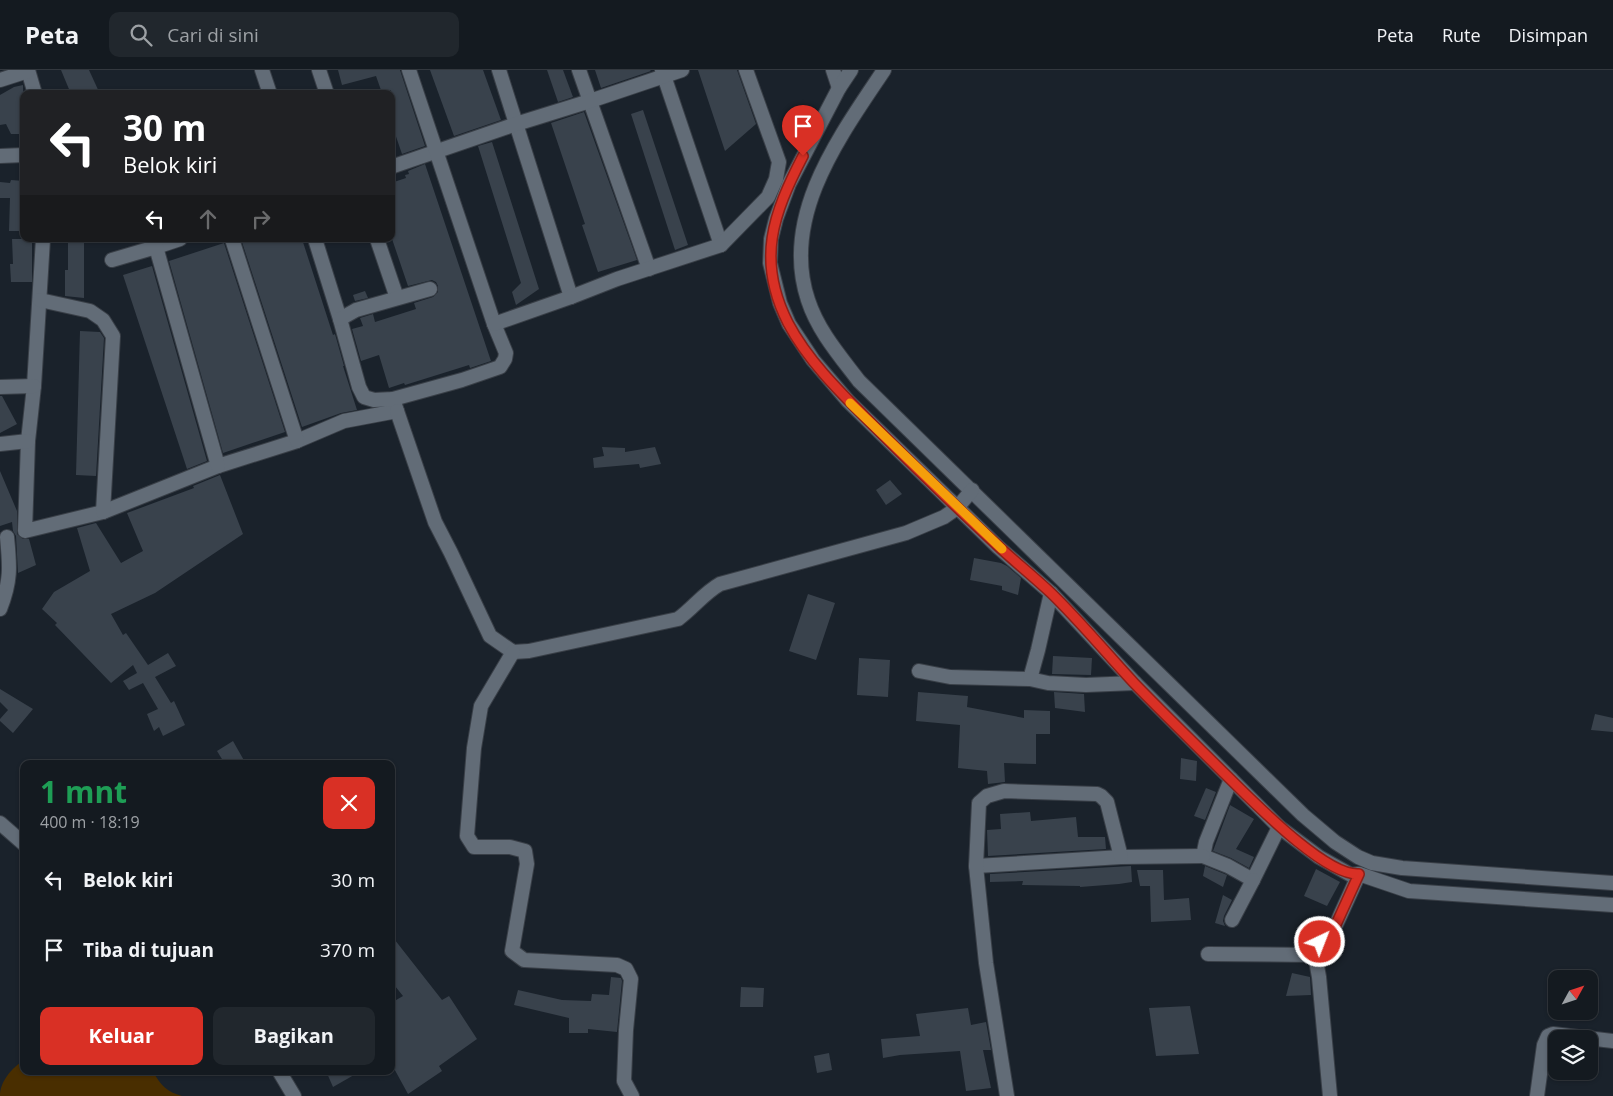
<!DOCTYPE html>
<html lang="id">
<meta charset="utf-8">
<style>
:root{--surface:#141a20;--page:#21272d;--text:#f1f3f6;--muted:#9da1a5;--line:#33383e;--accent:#d93025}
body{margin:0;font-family:"Open Sans",sans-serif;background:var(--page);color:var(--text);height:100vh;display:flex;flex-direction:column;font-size:19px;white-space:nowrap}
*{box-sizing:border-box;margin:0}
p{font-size:16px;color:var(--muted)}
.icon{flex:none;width:28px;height:28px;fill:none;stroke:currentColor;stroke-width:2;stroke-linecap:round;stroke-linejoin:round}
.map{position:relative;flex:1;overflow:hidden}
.side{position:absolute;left:20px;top:690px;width:375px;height:315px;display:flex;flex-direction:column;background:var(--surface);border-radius:10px;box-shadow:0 1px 4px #0004,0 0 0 1px var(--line)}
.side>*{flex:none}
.guide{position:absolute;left:20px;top:20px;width:375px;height:152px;border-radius:10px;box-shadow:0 1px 4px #0004,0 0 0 1px var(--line);background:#202124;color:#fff;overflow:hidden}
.needle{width:32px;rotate:50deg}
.fabs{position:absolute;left:1548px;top:900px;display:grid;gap:10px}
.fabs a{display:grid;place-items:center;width:50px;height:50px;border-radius:10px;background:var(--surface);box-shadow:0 1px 4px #0004,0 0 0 1px var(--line);font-size:25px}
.pin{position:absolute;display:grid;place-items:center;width:42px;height:42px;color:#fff;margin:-51px -21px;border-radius:50% 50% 50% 0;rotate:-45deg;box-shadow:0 0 5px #0007}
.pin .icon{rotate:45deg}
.me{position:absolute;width:55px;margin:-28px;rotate:43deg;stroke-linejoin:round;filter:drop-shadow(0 0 4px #0008)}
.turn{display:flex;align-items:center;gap:18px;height:105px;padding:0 20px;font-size:22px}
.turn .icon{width:65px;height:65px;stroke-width:2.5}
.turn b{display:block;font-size:35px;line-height:42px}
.lanes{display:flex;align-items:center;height:48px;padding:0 20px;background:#0003;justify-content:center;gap:25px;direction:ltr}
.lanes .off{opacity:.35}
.round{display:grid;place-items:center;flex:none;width:52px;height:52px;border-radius:10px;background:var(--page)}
.summary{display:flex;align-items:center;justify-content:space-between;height:85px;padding:0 20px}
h1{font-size:30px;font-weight:700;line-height:38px;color:#1e9e55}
.button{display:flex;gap:10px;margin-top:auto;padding:10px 20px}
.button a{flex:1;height:58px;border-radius:10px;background:var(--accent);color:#fff;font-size:20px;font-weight:700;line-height:58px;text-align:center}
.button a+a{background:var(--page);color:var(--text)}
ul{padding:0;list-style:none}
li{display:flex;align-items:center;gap:15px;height:70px;padding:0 20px}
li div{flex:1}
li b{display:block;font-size:19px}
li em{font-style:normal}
header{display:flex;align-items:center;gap:30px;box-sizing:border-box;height:70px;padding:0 25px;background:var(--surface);border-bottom:1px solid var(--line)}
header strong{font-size:24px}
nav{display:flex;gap:28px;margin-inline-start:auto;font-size:18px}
.search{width:350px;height:45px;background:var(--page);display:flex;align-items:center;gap:12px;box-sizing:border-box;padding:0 18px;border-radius:10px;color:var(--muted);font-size:19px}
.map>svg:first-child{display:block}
.green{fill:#492e00}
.building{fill:#39424c}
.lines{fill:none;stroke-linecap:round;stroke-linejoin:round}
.minor-casing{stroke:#393f47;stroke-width:16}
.minor{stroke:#626c77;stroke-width:14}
.route-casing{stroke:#8d1f18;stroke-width:12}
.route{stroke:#d93025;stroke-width:9}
.slow{stroke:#f59e0b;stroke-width:9}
</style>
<header>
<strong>Peta</strong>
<div class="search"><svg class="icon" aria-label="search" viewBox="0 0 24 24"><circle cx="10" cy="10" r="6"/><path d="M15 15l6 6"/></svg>Cari di sini</div>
<nav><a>Peta</a><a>Rute</a><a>Disimpan</a></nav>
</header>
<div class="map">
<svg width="1613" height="1026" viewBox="0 0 1613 1026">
<rect width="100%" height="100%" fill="#1a222b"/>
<path class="green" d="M24,990V1001H153C160,1015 167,1022 182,1026H0C0,1011 12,998 24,990Z"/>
<g class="building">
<polygon points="61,0 89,0 100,24 71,24"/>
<polygon points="338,0 400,0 425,76 402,84 391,52 391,20 382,23 376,6 342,15"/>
<polygon points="430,0 483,0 501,50 454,66"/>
<polygon points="547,0 563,0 573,27 558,32"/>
<polygon points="595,0 650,0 651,1 601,18"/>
<polygon points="698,0 737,0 756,54 725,81"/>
<polygon points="23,15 24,64 11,64 6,54 0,55 0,25 14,17"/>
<polygon points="643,40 688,175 675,180 631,44"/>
<polygon points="584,42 637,190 598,202 582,155 585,154 551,53"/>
<polygon points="492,72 539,219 516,235 512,222 521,213 478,76"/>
<polygon points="425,94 491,291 470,298 469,295 405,315 404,313 389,318 379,285 361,291 352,259 363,256 360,248 373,244 375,252 416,239 414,233 433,227 438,222 438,216 436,212 432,210 408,216 391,166 391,113 406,108 405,105 409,104 408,101"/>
<polygon points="11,110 24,111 24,161 9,161 10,128 0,128 0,112 10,113"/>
<polygon points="12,169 32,169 32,212 11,212 10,194 13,194"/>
<polygon points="241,169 302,169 333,265 335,264 344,296 343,296 357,340 341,343 302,357"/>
<polygon points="68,170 84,170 84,228 65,226 65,200 68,200"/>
<polygon points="224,173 285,362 223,383 169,191"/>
<polygon points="152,196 207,391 187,399 123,205"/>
<polygon points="365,221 368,228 355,231 353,225"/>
<polygon points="80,261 100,262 104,268 96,406 76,405"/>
<polygon points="0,326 2,326 17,354 0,363"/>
<polygon points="602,377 625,378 625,382 655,377 661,394 640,398 639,394 594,398 593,388 604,386"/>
<polygon points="0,401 17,441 17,464 23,469 29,469 36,495 18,503 16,466 13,461 12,452 0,456"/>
<polygon points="220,405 243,464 155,523 111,544 123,565 126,563 148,595 168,583 176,596 155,607 171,633 174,631 185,655 163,666 159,657 154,661 147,644 158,639 143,613 129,620 123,611 137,603 133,595 111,613 55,555 57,553 42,539 54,522 90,501 77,458 96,453 121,493 143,481 127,443 194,418 193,416"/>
<polygon points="890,410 902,424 886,435 876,420"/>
<polygon points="974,488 1001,493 1007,496 1021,508 1018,525 1002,520 1002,516 970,510"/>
<polygon points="808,524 835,533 816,590 789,581"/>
<polygon points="1053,586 1092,588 1091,605 1052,604"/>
<polygon points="859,588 890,590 888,627 857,625"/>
<polygon points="0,619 33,639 13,663 0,651 0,649 8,640 0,632"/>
<polygon points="918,622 968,626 967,637 1024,648 1024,640 1050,641 1050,664 1036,664 1036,694 1004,693 1005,712 988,714 987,701 958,698 960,655 916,651"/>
<polygon points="1054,622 1084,624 1085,642 1055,638"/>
<polygon points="1595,644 1613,648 1613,662 1591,660"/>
<polygon points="233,671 246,694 225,694 217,681"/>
<polygon points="1181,688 1197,691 1196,711 1180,709"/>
<polygon points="1206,718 1216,722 1205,750 1194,746"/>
<polygon points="1230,735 1254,749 1236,779 1254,787 1249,798 1231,788 1213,781"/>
<polygon points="1030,742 1031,751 1076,747 1078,767 1105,767 1106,779 988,786 987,760 1001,759 1000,744"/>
<polygon points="1131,796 1132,812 1119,814 1080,817 1080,816 1022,815 1023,811 990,812 990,804"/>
<polygon points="1205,796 1227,805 1223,817 1203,806"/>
<polygon points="1316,799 1340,812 1327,836 1304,826"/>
<polygon points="1137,800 1163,800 1164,830 1189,828 1191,850 1151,852 1150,816 1140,816"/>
<polygon points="1223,825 1232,830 1224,846 1223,851 1225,856 1215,853"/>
<polygon points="391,865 442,930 449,926 477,969 439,996 442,1001 408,1024 391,993 391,933 403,926 391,911"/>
<polygon points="1292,903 1310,907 1311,925 1286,926"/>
<polygon points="611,907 621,908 622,911 617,962 588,959 588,963 569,963 569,948 514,935 518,920 562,930 591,931 592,924 609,925"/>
<polygon points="741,917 764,918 763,937 740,937"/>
<polygon points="1190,936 1199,984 1156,986 1149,938"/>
<polygon points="968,938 971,955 986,952 991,980 983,980 991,1018 966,1021 960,981 900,985 883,988 881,969 920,966 916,944"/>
<polygon points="829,983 832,1000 817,1003 814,986"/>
<polygon points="326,1001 361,1001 333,1017"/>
</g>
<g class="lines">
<defs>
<g id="minor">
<polyline points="28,0 35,24"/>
<polyline points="262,0 270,24"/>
<polyline points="319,0 327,24"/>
<polyline points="499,0 571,227"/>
<polyline points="579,0 649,199"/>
<polyline points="662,0 721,175"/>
<polyline points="833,0 839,18"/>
<polyline points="851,0 839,18 789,114 776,149 771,169 770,193 780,233 789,254 813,290 848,331 998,477 1051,523 1135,613 1279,757 1319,787 1351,805 1359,804 1409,821 1613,835"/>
<path d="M884,0C840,66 780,146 808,230C818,261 840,286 859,311L1303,745L1335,772L1358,787L1372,793L1402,798L1613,813"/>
<polyline points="0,10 28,1"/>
<polyline points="0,86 24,85"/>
<polyline points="391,97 516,54 590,31 682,0"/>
<polyline points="43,169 34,316 28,371 25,461 103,442 218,396 297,371 344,351 397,341 393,329"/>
<polyline points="232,169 297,371"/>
<polyline points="315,169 340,249 359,317 364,327 374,330 393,329 462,310 500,297 505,289 506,283 494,254 409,0"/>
<polyline points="377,169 397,228"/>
<polyline points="153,170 156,177 180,169"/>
<polyline points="112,190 156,177 218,396"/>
<polyline points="40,230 90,241 103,250 113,266 103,442"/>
<polyline points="340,249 356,240 430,219"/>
<polyline points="494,254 571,227 617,209 721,175 768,127 776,109 779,92 746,0"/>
<polyline points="0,317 34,316"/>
<path d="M397,341L435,452L451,483L490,566L513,582L529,581L678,549C693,538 704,523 720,514L906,463L944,447L957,438L972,420"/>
<polyline points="0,374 28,371"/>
<path d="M0,539C11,511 10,497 7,467"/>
<polyline points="513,582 481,636 474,678 467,766 474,777 510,777 525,781 527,794 512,881 524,890 617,895 626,899 631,909 626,960 624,1011 632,1026"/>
<polyline points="919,601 950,607 1030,609 1048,613 1086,615 1135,613"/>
<polyline points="1030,609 1038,580 1051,523"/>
<polyline points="1231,709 1206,772 1203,786 1228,796 1253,810 1279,757"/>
<polyline points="0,753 24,774"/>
<polyline points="976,796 1121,787 1203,786"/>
<polyline points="1232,850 1253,810"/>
<polyline points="1208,884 1315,885"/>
<polyline points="279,1001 294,1026"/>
<polyline points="1007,1026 986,893 976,796 979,733 987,726 1004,721 1097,724 1101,726 1107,732 1121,787"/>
<polyline points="1330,1026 1319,907 1315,885 1320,872 1334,859 1359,804"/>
<polyline points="1537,1026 1544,975 1548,966 1553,964 1613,971"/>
</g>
</defs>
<use href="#minor" class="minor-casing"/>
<use href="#minor" class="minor"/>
</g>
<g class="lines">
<defs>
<path id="route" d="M803,86C773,144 756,190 788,253C809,293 844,326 876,358C915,397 955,436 996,474C1014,491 1033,506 1051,523C1080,551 1106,583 1134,613C1164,644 1194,673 1224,703C1250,728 1324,806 1359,804L1334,859L1320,872"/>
</defs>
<use href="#route" class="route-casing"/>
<use href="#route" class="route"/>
<polyline class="slow" points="850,333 1002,479"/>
</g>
</svg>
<div class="fabs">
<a><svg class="needle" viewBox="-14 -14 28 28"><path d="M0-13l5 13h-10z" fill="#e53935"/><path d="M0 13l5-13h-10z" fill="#9da1a5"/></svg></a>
<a><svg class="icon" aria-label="layers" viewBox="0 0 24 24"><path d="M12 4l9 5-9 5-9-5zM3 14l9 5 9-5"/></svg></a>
</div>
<div class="pin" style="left:803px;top:86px;background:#d93025"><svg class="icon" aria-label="arrive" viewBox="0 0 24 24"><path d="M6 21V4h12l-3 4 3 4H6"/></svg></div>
<svg class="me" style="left:1320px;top:872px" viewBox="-20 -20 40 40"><circle r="17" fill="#d93025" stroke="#fff" stroke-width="3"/><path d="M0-11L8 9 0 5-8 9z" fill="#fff"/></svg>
<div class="guide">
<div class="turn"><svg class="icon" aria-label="left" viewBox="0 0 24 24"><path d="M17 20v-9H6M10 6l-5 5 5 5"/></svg><div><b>30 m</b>Belok kiri</div></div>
<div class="lanes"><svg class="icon" aria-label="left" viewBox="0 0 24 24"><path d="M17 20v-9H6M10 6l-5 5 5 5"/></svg><svg class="icon off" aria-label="ahead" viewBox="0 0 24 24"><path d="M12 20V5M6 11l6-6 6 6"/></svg><svg class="icon off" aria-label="right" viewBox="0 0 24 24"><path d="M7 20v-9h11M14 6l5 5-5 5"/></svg></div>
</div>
<section class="side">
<div class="summary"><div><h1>1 mnt</h1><p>400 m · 18:19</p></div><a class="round" style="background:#d93025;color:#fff"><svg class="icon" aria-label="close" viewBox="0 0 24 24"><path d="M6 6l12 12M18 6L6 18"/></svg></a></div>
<ul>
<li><svg class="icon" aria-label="left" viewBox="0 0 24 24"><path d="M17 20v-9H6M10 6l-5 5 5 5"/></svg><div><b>Belok kiri</b></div><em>30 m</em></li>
<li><svg class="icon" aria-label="arrive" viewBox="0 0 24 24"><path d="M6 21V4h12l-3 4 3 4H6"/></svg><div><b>Tiba di tujuan</b></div><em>370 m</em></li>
</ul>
<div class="button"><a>Keluar</a><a>Bagikan</a></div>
</section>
</div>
